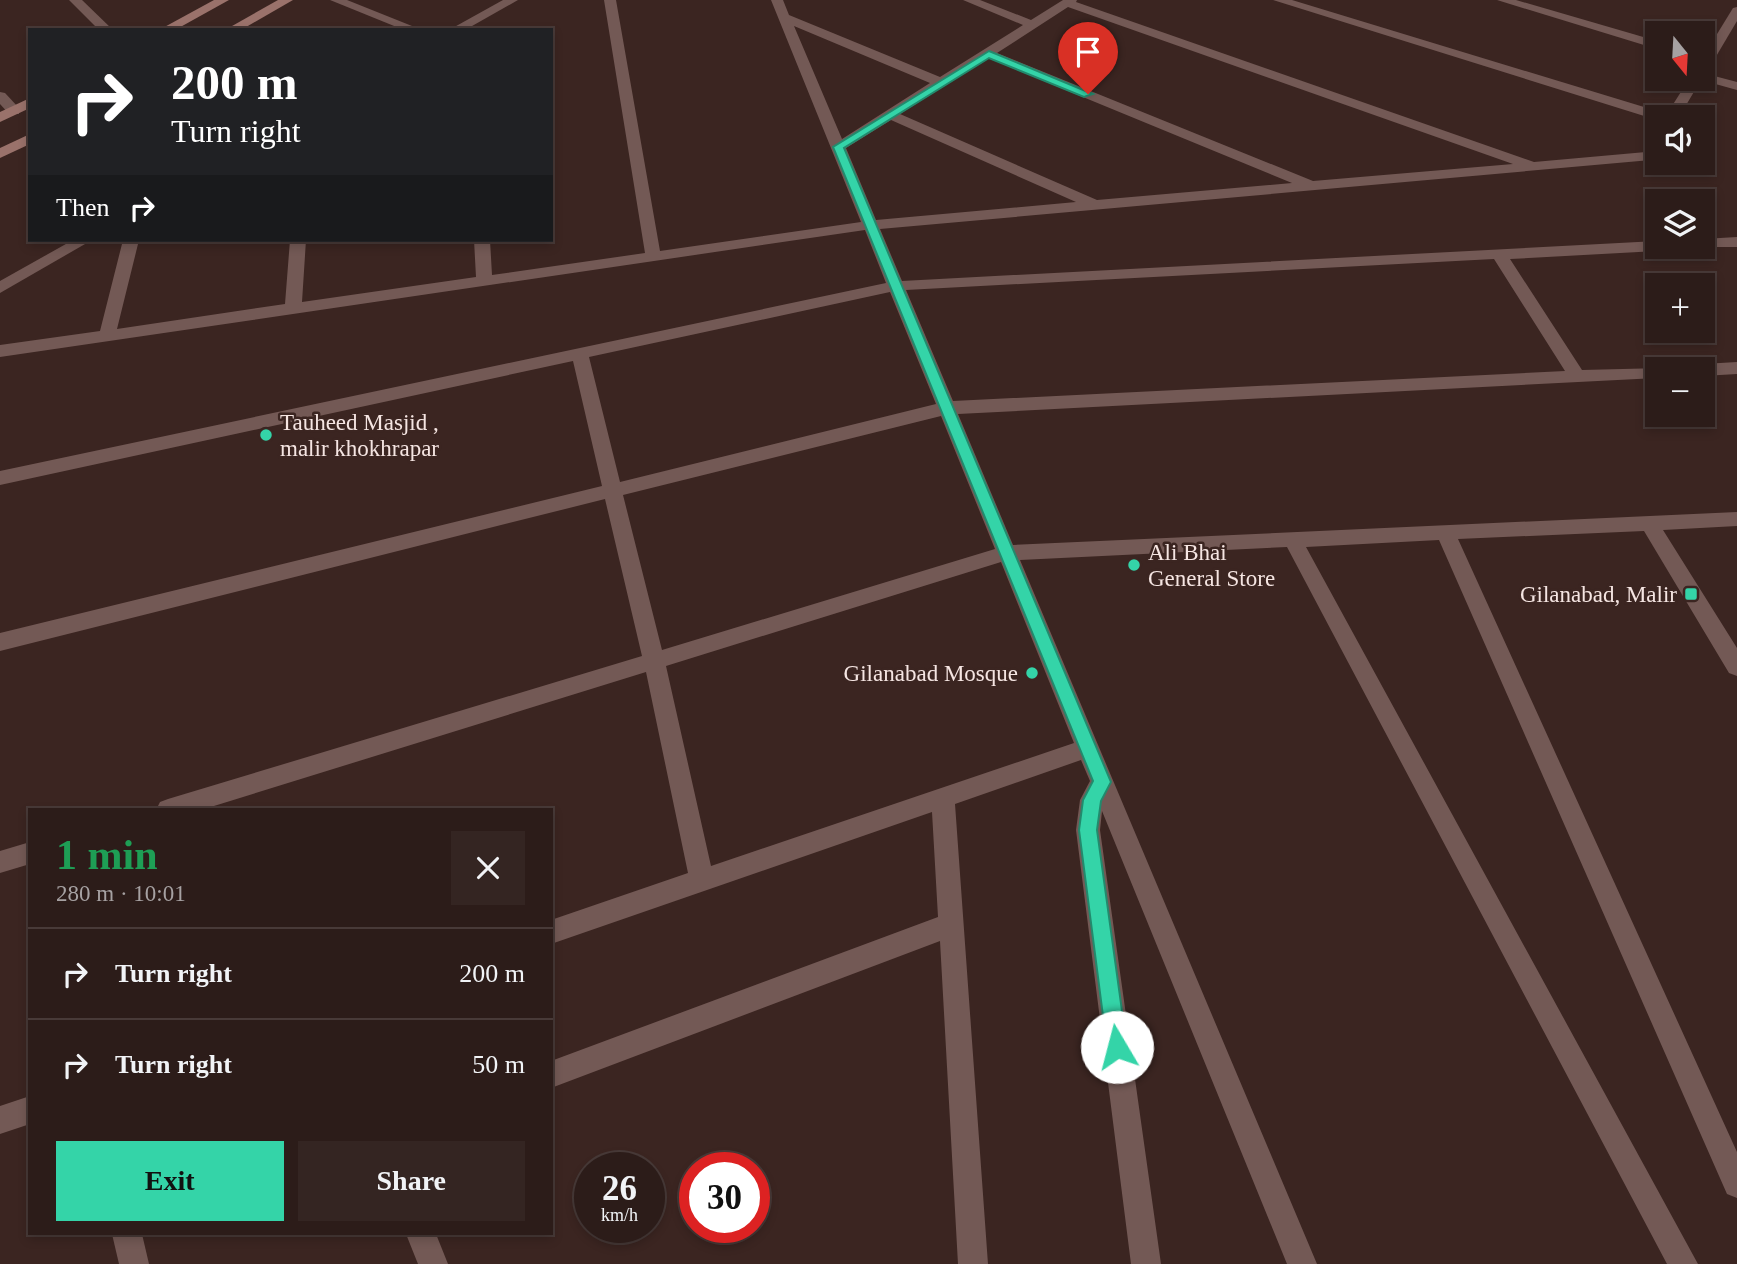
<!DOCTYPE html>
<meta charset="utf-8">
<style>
:root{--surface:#2c1c19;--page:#342522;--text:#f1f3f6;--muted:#a6a1a2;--line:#483a38;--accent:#34d4a8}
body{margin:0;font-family:Georgia,serif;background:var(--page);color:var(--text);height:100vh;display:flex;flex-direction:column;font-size:26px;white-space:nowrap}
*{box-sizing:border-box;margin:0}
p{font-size:23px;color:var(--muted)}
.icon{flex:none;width:38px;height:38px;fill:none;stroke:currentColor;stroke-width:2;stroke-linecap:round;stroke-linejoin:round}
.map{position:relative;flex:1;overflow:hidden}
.panel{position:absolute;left:28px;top:808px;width:525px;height:427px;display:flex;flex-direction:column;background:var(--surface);border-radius:0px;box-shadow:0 4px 10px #0003,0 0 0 2px var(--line)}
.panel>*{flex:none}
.banner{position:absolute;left:28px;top:28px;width:525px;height:214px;border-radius:0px;box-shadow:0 4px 10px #0003,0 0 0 2px var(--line);background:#202124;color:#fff;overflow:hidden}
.needle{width:46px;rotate:162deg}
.buttons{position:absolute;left:1645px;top:21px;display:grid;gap:14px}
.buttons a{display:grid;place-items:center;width:70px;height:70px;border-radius:0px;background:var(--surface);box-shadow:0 4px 10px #0003,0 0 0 2px var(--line);font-size:35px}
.speed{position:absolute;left:574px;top:1152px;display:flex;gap:14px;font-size:35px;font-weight:700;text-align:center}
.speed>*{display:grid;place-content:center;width:91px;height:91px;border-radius:50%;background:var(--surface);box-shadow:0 4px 10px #0003,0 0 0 2px var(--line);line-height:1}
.speed small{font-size:18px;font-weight:400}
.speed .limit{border:10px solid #d22;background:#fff;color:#111}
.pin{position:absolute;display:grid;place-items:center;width:60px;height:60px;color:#fff;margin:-72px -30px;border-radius:50% 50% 50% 0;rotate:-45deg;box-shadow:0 0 7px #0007}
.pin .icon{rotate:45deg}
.me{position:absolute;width:77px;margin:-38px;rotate:352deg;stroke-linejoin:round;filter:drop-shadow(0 0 5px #0008)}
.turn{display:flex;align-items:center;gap:24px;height:147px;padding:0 28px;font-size:32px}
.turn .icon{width:91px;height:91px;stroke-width:2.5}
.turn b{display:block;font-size:49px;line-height:60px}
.then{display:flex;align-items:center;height:66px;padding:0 28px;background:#0003;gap:14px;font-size:26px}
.round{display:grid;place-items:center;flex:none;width:74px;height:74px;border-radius:0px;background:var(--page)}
.head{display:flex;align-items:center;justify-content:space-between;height:119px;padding:0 28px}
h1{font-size:42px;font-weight:600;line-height:52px;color:#1e9e55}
.action{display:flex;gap:14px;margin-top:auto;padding:14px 28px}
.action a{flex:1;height:80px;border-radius:0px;background:var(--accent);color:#111;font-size:28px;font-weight:600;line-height:80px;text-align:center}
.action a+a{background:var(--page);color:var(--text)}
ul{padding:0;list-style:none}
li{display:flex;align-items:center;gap:21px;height:91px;padding:0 28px;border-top:2px solid var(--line)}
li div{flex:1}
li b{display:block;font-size:26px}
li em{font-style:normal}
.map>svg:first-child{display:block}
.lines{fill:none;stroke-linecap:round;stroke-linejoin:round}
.street{fill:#735955;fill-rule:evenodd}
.secondary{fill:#9a726b;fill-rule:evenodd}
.route{fill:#34d4a8;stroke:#228a6d;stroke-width:2}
.poi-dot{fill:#34d4a8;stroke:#3b2521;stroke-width:2.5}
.labels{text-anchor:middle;stroke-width:5;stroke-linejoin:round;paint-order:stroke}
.poi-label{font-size:23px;fill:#f5e5e2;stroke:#3b2521;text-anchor:start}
</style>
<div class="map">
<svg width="1737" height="1264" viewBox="0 0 1737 1264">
<rect width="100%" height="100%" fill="#3b2521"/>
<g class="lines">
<g class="street">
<polygon points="69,0 82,0 113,30 99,30"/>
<polygon points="330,0 347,0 422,30 404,30"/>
<polygon points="503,0 518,0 465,30 449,30"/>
<path d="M604,0H616L660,251L861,222L771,0H783L789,15L940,77L1023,25L963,0H980L1031,20L1063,0H1077L1076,2L1534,162L1646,152L1652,141L1657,140V157L1651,160L880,229L902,281L1657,241V247H1664L1657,251L1510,259L1582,370L1663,368L1657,369V378L958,414L1013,545L1737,512V526L1663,530L1737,648V676L1729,673L1644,531L1458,539L1737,1152V1198L1727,1194L1439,540L1306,547L1698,1264H1667L1287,547L1020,560L1317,1264H1287L1102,811L1100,830L1161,1264H1131L1076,830L1080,800L1090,781L1081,760L955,804L988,1264H958L940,941L551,1088V1061L938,917L932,812L551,944V920L688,873L646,672L201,810H156L160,802L168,799L642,656L605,499L0,651V633L602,486L573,361L0,485V471L886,283L865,230L0,357V345L100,331L123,240H139L117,329L285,304L290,240H306L302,302L476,277L474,240H490L492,275L645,253ZM1068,7L1513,164L1313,181L997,53ZM794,26L930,83L842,139ZM988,58L1292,183L1097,200L900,114ZM891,120L1076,202L876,220L846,148ZM1494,259L1565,371L953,401L906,290ZM890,292L936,404L620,482L589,357ZM941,416L995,549L662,650L623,495ZM1001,562L1074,743L711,866L666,666Z"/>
<polygon points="1273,0 1292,0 1667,114 1689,79 1703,79 1703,73 1737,82 1737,90 1701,80 1679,117 1657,117 1657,120"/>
<polygon points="1497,0 1516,0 1657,41 1657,49"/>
<polygon points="1737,7 1737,21 1708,70 1703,71 1703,57 1733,8"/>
<polygon points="0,92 5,93 19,108 19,114 9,114 0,104"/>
<polygon points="1737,237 1737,247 1697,247 1703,247 1703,239"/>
<polygon points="73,240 92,240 0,293 0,281"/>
<polygon points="1737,362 1737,374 1703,376 1703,369 1695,369 1703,364"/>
<polygon points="30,842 30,864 0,873 0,851"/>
<polygon points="30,1096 30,1124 0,1134 0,1106"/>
<polygon points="112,1234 142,1234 149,1264 119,1264"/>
<polygon points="406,1234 436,1234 448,1264 418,1264"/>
</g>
<g class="secondary">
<polygon points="214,0 229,0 175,30 159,30"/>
<polygon points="278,0 293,0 241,30 225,30"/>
<polygon points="30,98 30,108 0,122 0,112"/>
<polygon points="30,134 30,144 0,158 0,148"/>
</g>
</g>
<polygon class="route" points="989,51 1093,94 1084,97 989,58 844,148 1111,782 1101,801 1097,830 1127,1047 1124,1054 1117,1057 1110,1054 1107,1047 1079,830 1083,800 1093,781 833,147"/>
<g class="poi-dot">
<circle cx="266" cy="435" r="7"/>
<circle cx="1134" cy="565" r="7"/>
<rect x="1684" y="587" width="14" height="14" rx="3.5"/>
<circle cx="1032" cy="673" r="7"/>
</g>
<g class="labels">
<g class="poi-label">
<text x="280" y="430">Tauheed Masjid ,<tspan x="280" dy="26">malir khokhrapar</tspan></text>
<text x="1148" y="560">Ali Bhai<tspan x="1148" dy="26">General Store</tspan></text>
<text x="1677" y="602" text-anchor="end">Gilanabad, Malir</text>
<text x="1018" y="681" text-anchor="end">Gilanabad Mosque</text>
</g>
</g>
</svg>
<div class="buttons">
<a><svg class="needle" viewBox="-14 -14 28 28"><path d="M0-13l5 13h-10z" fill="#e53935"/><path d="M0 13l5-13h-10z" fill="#a6a1a2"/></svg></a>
<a><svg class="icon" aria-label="sound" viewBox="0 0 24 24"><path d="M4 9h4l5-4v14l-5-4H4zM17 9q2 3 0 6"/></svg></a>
<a><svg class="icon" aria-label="layers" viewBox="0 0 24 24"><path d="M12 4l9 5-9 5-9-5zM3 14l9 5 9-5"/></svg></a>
<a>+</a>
<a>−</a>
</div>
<div class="speed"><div>26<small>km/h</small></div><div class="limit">30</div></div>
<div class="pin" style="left:1088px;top:94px;background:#d93025"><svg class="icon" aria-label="arrive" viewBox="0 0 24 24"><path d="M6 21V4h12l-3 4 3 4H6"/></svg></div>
<svg class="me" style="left:1117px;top:1047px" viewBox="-20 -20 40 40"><circle r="19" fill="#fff"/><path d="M0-13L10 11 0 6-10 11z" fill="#34d4a8"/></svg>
<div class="banner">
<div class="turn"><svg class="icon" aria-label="right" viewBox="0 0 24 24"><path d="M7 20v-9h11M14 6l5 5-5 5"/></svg><div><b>200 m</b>Turn right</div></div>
<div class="then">Then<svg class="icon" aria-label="right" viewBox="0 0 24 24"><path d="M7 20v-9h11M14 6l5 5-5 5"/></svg></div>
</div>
<section class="panel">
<div class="head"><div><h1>1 min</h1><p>280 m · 10:01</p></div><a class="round"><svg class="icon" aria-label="close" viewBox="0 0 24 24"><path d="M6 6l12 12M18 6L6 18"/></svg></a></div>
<ul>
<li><svg class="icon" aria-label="right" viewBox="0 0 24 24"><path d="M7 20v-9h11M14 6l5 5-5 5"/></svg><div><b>Turn right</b></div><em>200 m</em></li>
<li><svg class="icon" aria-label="right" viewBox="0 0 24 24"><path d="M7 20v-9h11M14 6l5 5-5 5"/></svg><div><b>Turn right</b></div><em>50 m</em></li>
</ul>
<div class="action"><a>Exit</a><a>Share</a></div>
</section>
</div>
